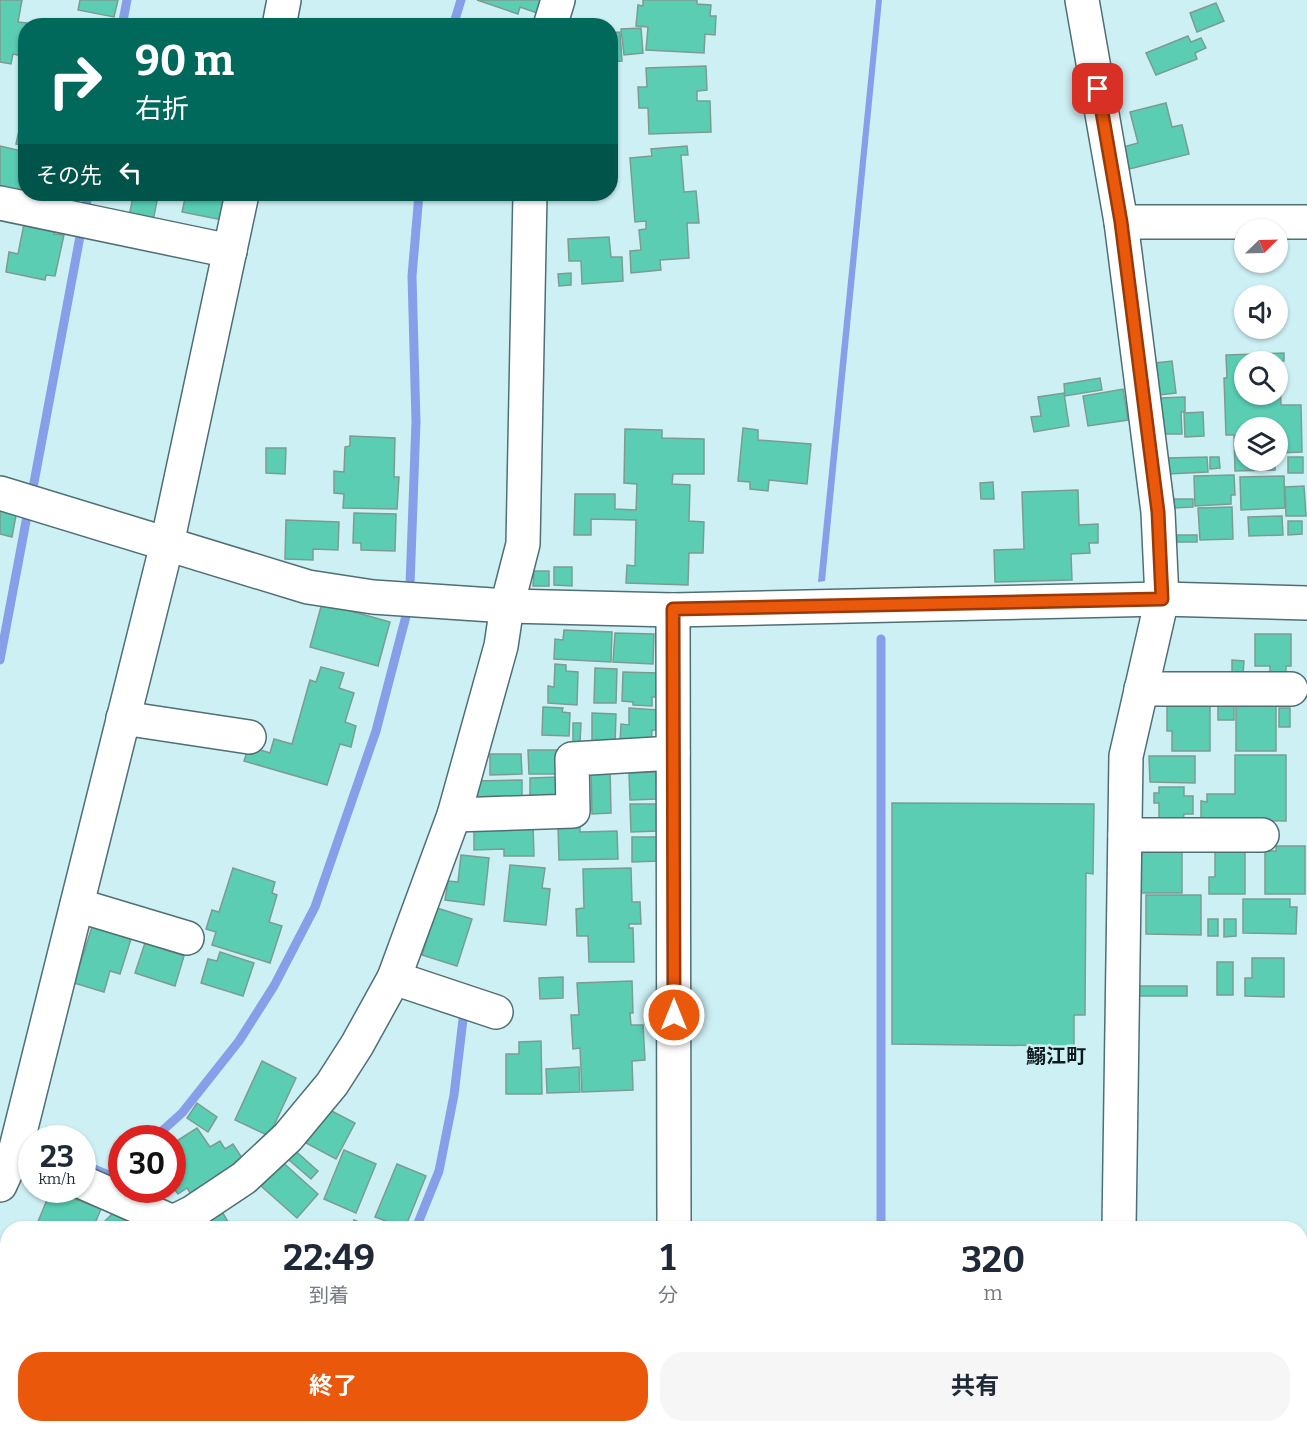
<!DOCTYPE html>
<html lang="ja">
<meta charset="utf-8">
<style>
:root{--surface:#fff;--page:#f6f6f7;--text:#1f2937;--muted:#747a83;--accent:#ea580c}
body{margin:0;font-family:Bitter,"Noto Sans JP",serif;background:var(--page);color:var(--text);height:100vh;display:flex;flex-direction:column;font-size:22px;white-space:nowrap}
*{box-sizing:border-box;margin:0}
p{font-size:20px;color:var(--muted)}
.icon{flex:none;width:33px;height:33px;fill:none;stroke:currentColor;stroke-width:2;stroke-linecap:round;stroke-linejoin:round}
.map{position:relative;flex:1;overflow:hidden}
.panel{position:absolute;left:0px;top:1221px;width:1308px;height:212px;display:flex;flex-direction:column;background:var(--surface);border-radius:24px 24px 0 0;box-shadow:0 2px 4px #0004}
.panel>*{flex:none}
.guide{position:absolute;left:18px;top:18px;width:600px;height:183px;border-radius:24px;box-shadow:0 2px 4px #0004;background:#00695c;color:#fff;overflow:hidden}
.needle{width:39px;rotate:67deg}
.tools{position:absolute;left:1234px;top:219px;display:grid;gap:12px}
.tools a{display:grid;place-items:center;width:54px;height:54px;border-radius:50%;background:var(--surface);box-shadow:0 2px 4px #0004;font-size:30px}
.speed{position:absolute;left:18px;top:1125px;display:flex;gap:12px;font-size:30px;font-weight:700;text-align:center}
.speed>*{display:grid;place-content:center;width:78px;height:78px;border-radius:50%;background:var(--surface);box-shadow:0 2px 4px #0004;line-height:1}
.speed small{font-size:15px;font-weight:400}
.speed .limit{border:9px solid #d22;background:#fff;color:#111}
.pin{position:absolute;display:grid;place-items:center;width:51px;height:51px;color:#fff;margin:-26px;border-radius:12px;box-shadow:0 3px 9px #0006}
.me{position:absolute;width:66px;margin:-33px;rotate:0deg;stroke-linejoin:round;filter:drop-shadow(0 0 4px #0008)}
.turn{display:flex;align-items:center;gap:21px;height:126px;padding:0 18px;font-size:27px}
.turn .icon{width:78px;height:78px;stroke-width:2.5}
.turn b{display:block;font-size:42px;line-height:51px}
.then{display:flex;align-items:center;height:57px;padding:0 18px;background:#0003;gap:12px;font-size:22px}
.eta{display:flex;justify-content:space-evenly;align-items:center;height:102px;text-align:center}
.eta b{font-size:36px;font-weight:700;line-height:42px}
.button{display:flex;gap:12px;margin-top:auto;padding:12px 18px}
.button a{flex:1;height:69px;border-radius:24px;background:var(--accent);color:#fff;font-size:24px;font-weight:700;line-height:69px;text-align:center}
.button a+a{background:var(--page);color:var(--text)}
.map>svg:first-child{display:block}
.water{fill:#879fe9}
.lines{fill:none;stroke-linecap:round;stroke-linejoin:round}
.stream{stroke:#879fe9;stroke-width:9}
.building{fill:#5acdb3;stroke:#7c9c93;stroke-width:1.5}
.minor-casing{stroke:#4f6f74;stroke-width:36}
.minor{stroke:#fff;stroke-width:33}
.route-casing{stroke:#983908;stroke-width:15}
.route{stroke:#ea580c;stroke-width:10}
.labels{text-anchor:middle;stroke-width:5;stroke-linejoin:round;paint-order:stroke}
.quarter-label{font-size:20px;font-weight:bold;fill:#0d1b1c;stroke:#cdf0f5}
</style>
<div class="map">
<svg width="1307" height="1432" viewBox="0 0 1307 1432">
<rect width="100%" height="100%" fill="#cdf0f5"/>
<polygon class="water" points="876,0 882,0 825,581 818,582"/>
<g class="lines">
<g class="stream">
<polyline points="122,26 127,0"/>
<polyline points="453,26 461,0"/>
<polyline points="85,212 88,194"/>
<polyline points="33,488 81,231"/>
<polyline points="410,585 416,422 412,276 419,194"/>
<polyline points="881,639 881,1228"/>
<polyline points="0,660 27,516"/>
<polyline points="154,1138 182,1113 239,1041 274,986 315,907 376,731 406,616"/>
<polyline points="82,1164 113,1177 122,1169"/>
<polyline points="416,1228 439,1171 454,1095 464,1011"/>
<polyline points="389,1425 389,1432"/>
<polyline points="881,1425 881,1432"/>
<polyline points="93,1431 101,1425"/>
</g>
</g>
<g class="building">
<polygon points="0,0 22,0 18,22 27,23 22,56 13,54 11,64 0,62"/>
<polygon points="80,0 118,0 114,17 78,10"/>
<polygon points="477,0 545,0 540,14 520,7 518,14"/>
<polygon points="643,0 697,0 697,4 711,5 710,16 716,16 715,35 705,34 704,53 646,50 648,27 636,26 638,5 643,6"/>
<polygon points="1216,3 1224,21 1197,32 1190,13"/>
<polygon points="641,28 643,53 624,55 621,29"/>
<polygon points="620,32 622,61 610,62 610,33"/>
<polygon points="1188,36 1191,42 1201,38 1206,48 1195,53 1197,59 1156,75 1146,53"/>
<polygon points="706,66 707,90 697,91 697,101 710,101 711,132 649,134 648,108 639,108 638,87 647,87 646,68"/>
<polygon points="1166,103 1172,127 1182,125 1189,154 1129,169 1123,147 1138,143 1130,112"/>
<polygon points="20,126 26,127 26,146 16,144"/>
<polygon points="610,126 616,126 617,150 610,150"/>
<polygon points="0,146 26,152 26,190 20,189 19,196 0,192"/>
<polygon points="687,146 688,155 681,155 684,192 696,191 699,223 687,223 689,258 660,260 661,270 631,273 630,251 641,250 639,230 646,229 646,221 635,222 630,158 652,156 651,149"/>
<polygon points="43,194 80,194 77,203 43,196"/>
<polygon points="143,194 159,194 158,199 142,196"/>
<polygon points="186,194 228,194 223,220 182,212"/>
<polygon points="133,197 157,201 153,221 129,216"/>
<polygon points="24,224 55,230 54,234 64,235 55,276 46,275 45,280 6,272 9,252 18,254"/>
<polygon points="609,237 611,257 622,257 623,281 582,284 581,261 569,261 568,239"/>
<polygon points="571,273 571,285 559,286 558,274"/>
<polygon points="1284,353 1284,361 1245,362 1245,394 1278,394 1278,374 1280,374 1281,405 1301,405 1302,452 1278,453 1278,428 1245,428 1245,460 1275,460 1275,470 1235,471 1234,435 1226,435 1224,378 1227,378 1226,355"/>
<polygon points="1172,361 1176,393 1159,395 1155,363"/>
<polygon points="1100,378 1102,390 1065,396 1064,384"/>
<polygon points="1123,389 1128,420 1088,426 1083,396"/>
<polygon points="1064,393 1069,426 1034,432 1031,417 1041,416 1038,397"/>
<polygon points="1185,397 1185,412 1181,412 1182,434 1162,434 1161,398"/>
<polygon points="1203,412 1204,436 1185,437 1184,413"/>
<polygon points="743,428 758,430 758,440 811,444 807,484 769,480 768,491 750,489 750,482 738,481"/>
<polygon points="625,429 662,430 662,438 704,439 704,474 673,474 672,484 690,485 689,521 704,522 703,553 689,553 688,585 626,583 627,565 635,566 636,520 591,519 591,535 574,535 575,494 615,494 615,509 636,510 637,484 624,483"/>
<polygon points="350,436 395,438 394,477 399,477 397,509 343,508 344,494 334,493 334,471 344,472 345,447 350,446"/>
<polygon points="266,448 286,448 285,474 266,473"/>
<polygon points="1207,457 1208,472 1168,474 1167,458"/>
<polygon points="1210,457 1219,457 1220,468 1210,469"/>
<rect x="1288" y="457" width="15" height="16"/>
<polygon points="1234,475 1235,495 1231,495 1231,504 1195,506 1194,476"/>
<polygon points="1284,476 1285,508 1241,510 1240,477"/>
<polygon points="993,482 994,499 981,499 980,483"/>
<polygon points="1304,486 1306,516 1286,516 1285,487"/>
<polygon points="1078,490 1079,525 1098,524 1098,543 1089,543 1090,553 1071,554 1072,580 995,582 994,550 1024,549 1022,492"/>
<polygon points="1172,499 1193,499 1193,507 1173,508"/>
<polygon points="0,507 17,510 12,537 0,534"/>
<polygon points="1232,507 1233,539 1200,540 1198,508"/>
<polygon points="354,513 396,514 395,551 361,550 361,543 353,543"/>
<polygon points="1282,516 1283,535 1249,536 1248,517"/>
<polygon points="286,520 339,522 338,550 313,549 313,560 285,559"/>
<polygon points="1288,521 1302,521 1302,534 1288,535"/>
<rect x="1177" y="535" width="20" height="7"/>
<polygon points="554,567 572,567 572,586 554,585"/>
<polygon points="534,571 549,571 549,586 533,586"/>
<polygon points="322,603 390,622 378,666 310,647"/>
<polygon points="564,630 612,632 611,662 554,659 555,639 563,640"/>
<polygon points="615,633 654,634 653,664 613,662"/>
<polygon points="1255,634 1291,634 1291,666 1286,666 1286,676 1270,676 1270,666 1255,666"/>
<polygon points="1232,660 1244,661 1243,674 1232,674"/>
<polygon points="555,664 566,665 566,671 578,672 577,705 548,703 548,686 554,687"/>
<polygon points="321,667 344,673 339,688 354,693 345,722 356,726 351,747 340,744 327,785 244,761 249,746 270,753 274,739 292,744 310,680 316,682"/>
<polygon points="595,668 617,669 616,703 594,703"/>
<polygon points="623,672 658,673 657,697 652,697 652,706 633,705 633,702 622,701"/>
<polygon points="1167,703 1210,703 1210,751 1172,751 1172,731 1167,731"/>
<rect x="1218" y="706" width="16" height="14"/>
<rect x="1236" y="706" width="40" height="45"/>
<polygon points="543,707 563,708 562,712 570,713 569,736 542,735"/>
<polygon points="629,708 657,710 656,730 652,730 651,745 620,743 621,724 629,725"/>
<rect x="1279" y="708" width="11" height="19"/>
<polygon points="592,713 616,714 615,744 592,743"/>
<polygon points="573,723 581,723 580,742 573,742"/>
<polygon points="528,750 559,750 560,774 529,774"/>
<polygon points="490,754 521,754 522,774 490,775"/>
<polygon points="1235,755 1286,755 1286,821 1201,820 1201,801 1207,802 1207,794 1235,794"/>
<polygon points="1149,756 1195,756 1195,783 1150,782"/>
<polygon points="591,768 610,768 611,813 592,814"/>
<polygon points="656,772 657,799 630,800 629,773"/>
<polygon points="560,777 561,796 530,803 530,778"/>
<polygon points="522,780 522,801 474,801 474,781"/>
<polygon points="1159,787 1184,787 1184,796 1193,796 1193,814 1184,814 1183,821 1159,821 1159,803 1154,803 1154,793 1159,793"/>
<polygon points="892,803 1094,804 1093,874 1086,873 1085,1015 1074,1015 1074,1046 892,1044"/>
<polygon points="630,804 657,804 658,831 631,832"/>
<polygon points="533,825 534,856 504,856 504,849 474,850 474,830"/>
<polygon points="580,825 580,832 617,831 618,859 559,860 558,826"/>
<polygon points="632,837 658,837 659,861 632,862"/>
<polygon points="1276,846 1305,846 1305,894 1265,894 1265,851 1276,851"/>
<rect x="1138" y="847" width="44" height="46"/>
<polygon points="1215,847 1245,847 1245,894 1209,894 1209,877 1215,877"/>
<polygon points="461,855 489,858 484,905 445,900 448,881 458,882"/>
<polygon points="510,865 545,868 542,888 550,889 546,925 504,921"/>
<polygon points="233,868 275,882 272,893 277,895 269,922 282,926 270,963 212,945 216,932 206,929 212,910 219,912"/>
<polygon points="631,868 632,902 640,902 641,924 629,924 629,928 633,928 634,962 589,962 588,936 577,936 576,909 584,908 583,869"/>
<polygon points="1146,895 1201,895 1201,935 1146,934"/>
<polygon points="1243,899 1290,899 1290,907 1297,907 1296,934 1243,933"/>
<polygon points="437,908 472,919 457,966 422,955"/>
<rect x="1208" y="919" width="10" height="17"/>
<polygon points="1224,919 1236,919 1236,936 1224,937"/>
<polygon points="92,927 131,939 120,974 110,971 104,992 74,983"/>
<polygon points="145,943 184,956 175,986 135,973"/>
<polygon points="220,952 254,963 243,996 201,983 208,959 217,961"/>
<polygon points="1252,958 1284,958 1284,997 1245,996 1245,978 1252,978"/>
<rect x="1217" y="962" width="16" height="33"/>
<polygon points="563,977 563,998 540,999 539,978"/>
<polygon points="632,981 633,1013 630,1013 631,1025 643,1025 645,1060 632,1061 633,1090 582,1092 580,1048 573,1049 571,1015 579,1015 577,983"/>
<rect x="1138" y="986" width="49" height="10"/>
<polygon points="541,1041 542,1094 506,1094 506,1054 519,1054 519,1042"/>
<polygon points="262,1061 296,1078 269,1136 235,1120"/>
<polygon points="579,1067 580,1092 547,1093 546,1069"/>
<polygon points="197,1103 217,1117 208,1132 187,1118"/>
<polygon points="324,1107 355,1123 336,1159 306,1143"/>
<polygon points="197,1128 210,1147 220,1141 225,1149 233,1144 244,1161 193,1197 187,1188 178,1194 172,1186 172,1144"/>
<polygon points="290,1146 318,1171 311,1179 282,1154"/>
<polygon points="344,1150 376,1164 356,1213 324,1199"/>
<polygon points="279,1159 318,1194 297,1218 261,1186 269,1177"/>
<polygon points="397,1164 426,1176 405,1228 375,1217"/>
<polygon points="51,1190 101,1209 93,1228 30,1228 32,1222 37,1224"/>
<polygon points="220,1208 231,1227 228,1228 212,1228 205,1216"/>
<polygon points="115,1211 132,1228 98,1228"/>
<polygon points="354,1220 374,1228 350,1228"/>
<polygon points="13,1425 51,1425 61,1431 9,1432"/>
</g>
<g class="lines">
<defs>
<g id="minor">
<polyline points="1082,0 1121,222 1158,512 1162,599 1126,756 1119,1228"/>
<polyline points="279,26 284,0"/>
<polyline points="550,26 558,0"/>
<polyline points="0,203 230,251"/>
<polyline points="1121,222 1307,222"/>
<polyline points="0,493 308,587 373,597 507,606 673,610 1162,599 1307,603"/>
<polyline points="673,610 674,1228"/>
<polyline points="1141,689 1291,689"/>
<polyline points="123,718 249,737"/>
<polyline points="454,815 573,811 572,759 673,753"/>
<polyline points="1125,835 1262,835"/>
<polyline points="77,905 187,938"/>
<polyline points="394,978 496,1012"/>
<polyline points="82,1182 173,1222 193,1212 244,1178 288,1137 332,1084 357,1045 394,978 454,815 501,646 507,606 523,544 530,194"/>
<polyline points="0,1185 15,1152 167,544 242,194"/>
<polyline points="71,1425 74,1432"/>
<polyline points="675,1425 675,1432"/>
<polyline points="1117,1432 1117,1425"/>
</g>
</defs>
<use href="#minor" class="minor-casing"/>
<use href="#minor" class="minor"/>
</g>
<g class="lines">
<defs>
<polyline id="route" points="674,1015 673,609 1162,599 1158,512 1121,222 1098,89"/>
</defs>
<use href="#route" class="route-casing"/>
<use href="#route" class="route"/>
</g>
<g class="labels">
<g class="quarter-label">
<text x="1056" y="1063">鰯江町</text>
</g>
</g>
</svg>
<div class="tools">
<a><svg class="needle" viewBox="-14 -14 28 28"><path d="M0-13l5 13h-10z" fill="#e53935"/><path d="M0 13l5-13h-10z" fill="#747a83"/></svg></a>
<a><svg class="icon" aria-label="sound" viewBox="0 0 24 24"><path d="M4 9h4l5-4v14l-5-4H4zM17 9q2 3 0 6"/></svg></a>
<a><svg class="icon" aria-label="search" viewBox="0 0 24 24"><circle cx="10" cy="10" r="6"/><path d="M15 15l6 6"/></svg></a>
<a><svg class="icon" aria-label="layers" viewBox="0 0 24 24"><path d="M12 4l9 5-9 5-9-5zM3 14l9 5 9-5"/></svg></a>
</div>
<div class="speed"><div>23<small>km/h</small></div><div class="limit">30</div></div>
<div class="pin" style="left:1098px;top:89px;background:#d93025"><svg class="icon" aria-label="arrive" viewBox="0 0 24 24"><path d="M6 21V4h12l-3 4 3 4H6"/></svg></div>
<svg class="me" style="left:674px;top:1015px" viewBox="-20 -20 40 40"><circle r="17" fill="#ea580c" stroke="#fff" stroke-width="3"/><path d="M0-11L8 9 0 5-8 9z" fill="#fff"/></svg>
<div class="guide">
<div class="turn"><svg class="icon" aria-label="right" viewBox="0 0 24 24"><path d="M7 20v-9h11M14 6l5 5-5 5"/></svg><div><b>90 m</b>右折</div></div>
<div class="then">その先<svg class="icon" aria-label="left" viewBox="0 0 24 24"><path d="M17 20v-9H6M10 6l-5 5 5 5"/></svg></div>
</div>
<section class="panel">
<div class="eta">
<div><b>22:49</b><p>到着</p></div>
<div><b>1</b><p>分</p></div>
<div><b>320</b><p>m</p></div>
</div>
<div class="button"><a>終了</a><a>共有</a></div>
</section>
</div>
